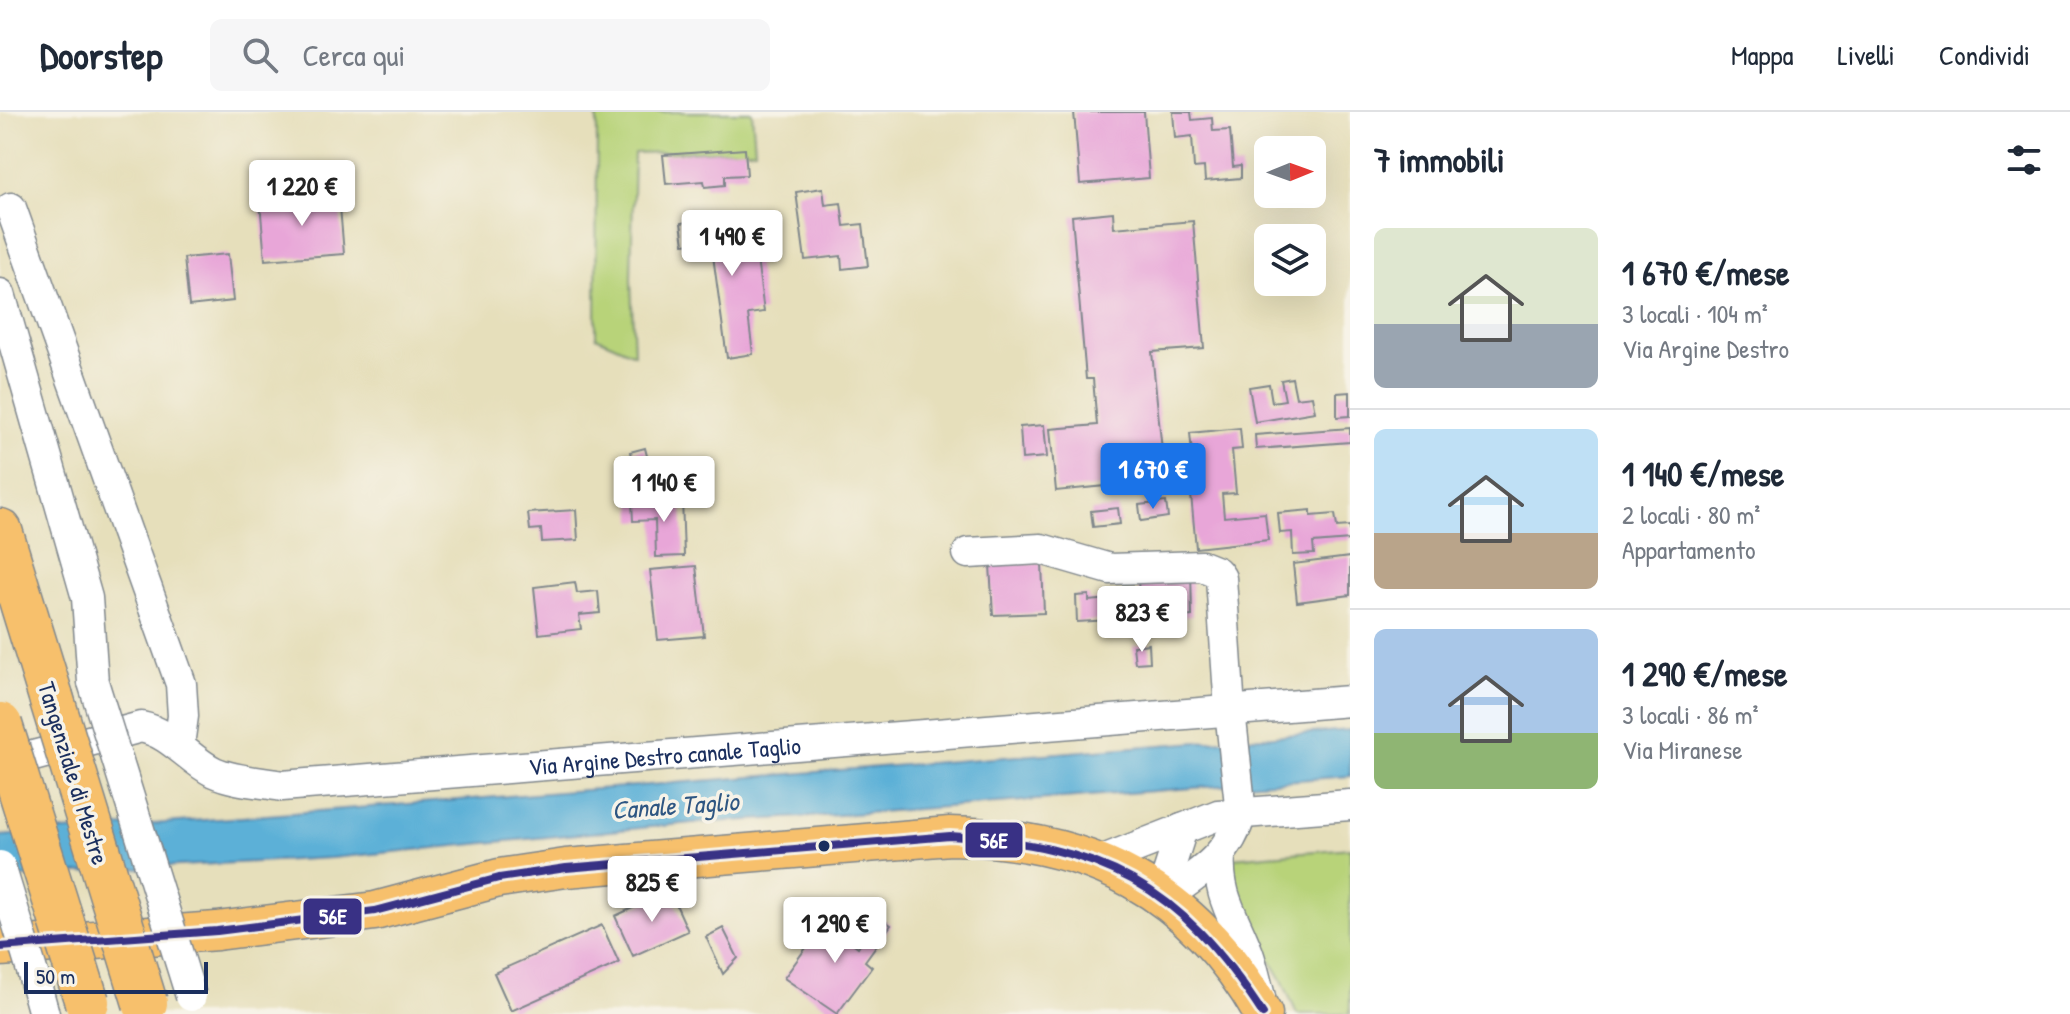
<!DOCTYPE html>
<html lang="it">
<head>
<meta charset="utf-8">
<style>
	body { margin:0; font-family:"Patrick Hand",sans-serif; background:#f6f6f7; color:#1f2937; height:100vh; display:flex; flex-direction:column; font-size:30px; white-space:nowrap }
	* { box-sizing:border-box; margin:0 }
	p { font-size:26px; color:#747a83 }
	.icon { flex:none; width:44px; height:44px; fill:none; stroke:currentColor; stroke-width:2; stroke-linecap:round; stroke-linejoin:round }
	.map { position:relative; flex:1; overflow:hidden }
	.drawer { display:flex; flex-direction:column; background:#fff; width:720px }
	.drawer>* { flex:none }
	.needle { width:52px; rotate:89deg }
	.controls { position:absolute; left:1254px; top:24px; display:grid; gap:16px }
	.controls a { display:grid; place-items:center; width:72px; height:72px; border-radius:12px; background:#fff; box-shadow:0 8px 32px #0002; font-size:40px }
	.scale { position:absolute; left:24px; bottom:20px; width:184px; box-sizing:border-box; padding-left:8px; border:4px solid #1b2f5e; border-top:0; font-size:22px; line-height:28px; white-space:nowrap; color:#1b2f5e; -webkit-text-stroke:6px #f7f3e8; paint-order:stroke }
	.price { position:absolute; translate:-50% -68px; padding:0 18px; border-radius:8px; background:#fff; color:#222; font-size:26px; line-height:52px; filter:drop-shadow(0 2px 4px #0008) }
	.price::after { content:''; position:absolute; left:50%; top:48px; width:24px; height:18px; margin-left:-12px; background:inherit; clip-path:polygon(0 0,100% 0,50% 100%) }
	.price.on { background:#1a73e8; color:#fff }
	ul { padding:0; list-style:none }
	li { display:flex; align-items:center; gap:24px; height:200px; padding:0 24px }
	li+li { border-top:2px solid #e0e1e3 }
	li span { display:grid; place-items:center; flex:none; width:224px; height:160px; border-radius:12px; color:#555 }
	li>.icon { margin-inline-start:auto }
	span .icon { width:96px; height:96px; fill:#fffc; stroke-width:1 }
	li b { font-size:34px }
	h2 { display:flex; justify-content:space-between; align-items:center; height:96px; padding:0 24px; font-size:34px }
	header { display:flex; align-items:center; gap:48px; box-sizing:border-box; height:112px; padding:0 40px; background:#fff; border-bottom:2px solid #e0e1e3 }
	header strong { font-size:38px }
	nav { display:flex; gap:44px; margin-inline-start:auto; font-size:28px }
	.search { width:560px; height:72px; background:#f6f6f7; display:flex; align-items:center; gap:20px; box-sizing:border-box; padding:0 28px; border-radius:12px; color:#747a83; font-size:30px }
	main { display:flex; flex:1; min-height:0 }
	.map>svg:first-child { display:block }
</style>
</head>
<body>
<header>
<strong>Doorstep</strong>
<div class="search"><svg class="icon" aria-label="search" viewBox="0 0 24 24"><circle cx="10" cy="10" r="6"/><path d="M15 15l6 6"/></svg>Cerca qui</div>
<nav><a>Mappa</a><a>Livelli</a><a>Condividi</a></nav>
</header>
<main>
<div class="map">
<svg width="1350" height="902" viewBox="0 0 1350 902">
	<rect width="100%" height="100%" fill="#f7f3e8"/>
	<filter id="ink" filterUnits="userSpaceOnUse"><feTurbulence type="fractalNoise" baseFrequency=".0125" numOctaves="2"/><feDisplacementMap in="SourceGraphic" scale="16" xChannelSelector="R" yChannelSelector="G"/><feConvolveMatrix kernelMatrix="1 2 1 2 8 2 1 2 1" color-interpolation-filters="sRGB"/></filter>
	<filter id="wash" filterUnits="userSpaceOnUse"><feTurbulence type="fractalNoise" baseFrequency=".006" numOctaves="4" result="noise"/><feDisplacementMap in="SourceGraphic" scale="32" xChannelSelector="R" yChannelSelector="G"/><feGaussianBlur stdDeviation="1.8" result="paint"/><feColorMatrix in="noise" values="0 0 0 0 0 0 0 0 0 0 0 0 0 0 0 0 0 1.4 0 .05"/><feComposite in="paint" operator="in"/></filter>
	<g filter="url(#wash)">
		<rect width="100%" height="100%" fill="#e6dfbb"/>
		<path fill="#b8d379" stroke="#6a816c" stroke-width="2" d="M597 0H752L755 38 634 41 631 167 634 242 596 225Z
			M1350 736V902H1297L1282 868 1240 797 1232 746Z"/>
		<path fill="#5bb0d7" stroke="#3b709a" stroke-width="2" d="M1350 618V664L839 703 692 711 331 746 159 755 0 767V724Z"/>
		<g id="blocks">
			<path fill="#e8a6d8" d="M1074 0H1144L1149 66 1080 72Z
				M1173 0H1191L1192 8 1212 6 1213 19 1230 18 1233 55 1241 54V66L1205 69 1204 55 1194 56 1192 24 1175 26Z
				M745 37 747 63 725 64V73L705 75 704 69 666 72 663 43Z
				M823 76 825 93 841 91 844 114 863 112 868 154 842 157 841 144 805 148 796 80Z
				M339 83 344 142 265 148 260 90Z
				M1113 100 1114 116 1193 109 1204 236 1152 240 1165 368 1056 379 1050 317 1097 313 1093 267H1086L1072 104Z
				M714 106 715 114 752 109 764 200 748 202 753 242 727 246 711 129 684 132 681 111Z
				M228 142 233 189 189 194 184 146Z
				M1292 266 1296 286 1312 284 1315 300 1255 310 1249 275 1269 272 1272 290 1285 288 1281 268Z
				M1350 280V304L1337 305V281Z
				M1044 313 1047 345 1022 347 1020 315Z
				M1240 316 1242 337 1232 338 1236 381 1222 382 1224 405 1265 401 1268 428 1196 436 1188 351H1193L1190 321Z
				M1350 316V330L1256 337 1255 323Z
				M645 336 652 364 637 367 630 340Z
				M682 386 684 444 656 445 655 408 633 409 632 389Z
				M1166 390 1168 405 1141 409 1139 393Z
				M1118 396 1120 412 1093 415 1091 399Z
				M576 398 578 428 542 430 541 417 530 418 528 401Z
				M1311 398V404L1335 402 1337 415 1350 414V428L1313 431 1314 442 1293 443 1292 420 1280 421 1278 401Z
				M1350 445V483L1297 490 1293 452Z
				M1042 451 1044 501 993 503 990 453Z
				M696 454 704 524 658 528 650 458Z
				M1191 456 1192 504 1178 505V520L1160 521 1159 505 1077 510 1076 484 1089 483V489L1111 487 1112 499 1130 498 1129 483H1139L1138 468Z
				M575 470 577 481 598 479 600 501 579 503 581 517 539 522 534 475Z
				M1149 532 1150 550 1135 551 1133 534Z
				M670 779 688 819 633 844 615 804Z
				M879 805 891 813 865 849 872 855 837 902 784 866 825 810 858 835Z
				M602 813 619 851 511 899 494 861Z
				M723 816 738 846 723 862 706 825Z"/>
		</g>
	</g>
	<g filter="url(#ink)">
		<use href="#blocks" fill-opacity="0" stroke="#80878c" stroke-width="2"/>
		<g fill="none" stroke-linecap="round" stroke-linejoin="round">
			<g stroke="#80878c" stroke-width="33">
				<g id="minor">
					<path d="M11 96 181 572 183 604 179 633"/>
					<path d="M0 182 87 486 93 570"/>
					<path d="M968 441 1041 437 1110 457 1202 454 1217 460 1221 466 1230 598 1241 702C1228 746 1199 761 1164 786"/>
					<path id="s1" d="M0 653 141 615C171 621 188 647 214 660 234 669 261 670 282 674L1350 589"/>
					<path d="M1220 742C1217 784 1234 804 1248 841 1253 855 1256 870 1260 885"/>
					<path d="M1098 750 1218 703 1350 693"/>
					<path d="M1164 786 1168 761 1182 717"/>
					<path d="M33 862 44 902"/>
				</g>
			</g>
			<g stroke="#80878c" stroke-width="41">
				<path id="major" d="M0 835 217 819 375 799 499 766 566 756 950 724C1091 726 1193 778 1263 902"/>
			</g>
			<g stroke="#80878c" stroke-width="47">
				<path id="highway" d="M0 419 51 585"/>
			</g>
			<use href="#minor" stroke="#fff" stroke-width="30"/>
			<use href="#major" stroke="#f7c06c" stroke-width="38"/>
			<use href="#highway" stroke="#f7c06c" stroke-width="44"/>
			<g stroke="#80878c" stroke-width="33" stroke-linecap="butt">
				<path id="minor-bridge" d="M93 570 191 884
					M0 754 33 862"/>
			</g>
			<g stroke="#80878c" stroke-width="47" stroke-linecap="butt">
				<path id="highway-bridge" d="M51 585 145 891
					M0 613 87 890"/>
			</g>
			<use href="#minor-bridge" stroke="#fff" stroke-width="30"/>
			<use href="#highway-bridge" stroke="#f7c06c" stroke-width="44"/>
			<g stroke="#f7f3e8" stroke-width="14">
				<path id="bus-1" d="M0 835 217 819 375 799 499 766 566 756 950 724C1103 733 1179 772 1263 902"/>
			</g>
			<use href="#bus-1" stroke="#393185" stroke-width="8"/>
		</g>
	</g>
	<circle fill="#1b2f5e" stroke="#f7f3e8" stroke-width="3" cx="824" cy="734" r="7"/>
	<g text-anchor="middle" dominant-baseline="central" stroke-width="7" stroke-linejoin="round" paint-order="stroke">
		<g font-size="24" fill="#1b2f5e" stroke="#f7f3e8">
			<text stroke="none"><textPath href="#s1" startOffset="686">Via Argine Destro canale Taglio</textPath></text>
			<text transform="translate(74 661) rotate(73)">Tangenziale di Mestre</text>
		</g>
		<g font-size="26" font-style="italic" fill="#2e5682" stroke="#f7f3e8">
			<text transform="translate(675 693) rotate(-4)">Canale Taglio</text>
		</g>
	</g>
	<g stroke="#f7f3e8" stroke-width="3">
		<rect x="964" y="709" width="60" height="38" rx="8" fill="#393185"/>
		<rect x="302" y="785" width="61" height="39" rx="8" fill="#393185"/>
	</g>
	<g font-size="22" text-anchor="middle" font-weight="bold" fill="#fff">
		<text x="994" y="736">56E</text>
		<text x="333" y="812">56E</text>
	</g>
</svg>
<div class="controls">
<a><svg class="needle" viewBox="-14 -14 28 28"><path d="M0-13l5 13h-10z" fill="#e53935"/><path d="M0 13l5-13h-10z" fill="#747a83"/></svg></a>
<a><svg class="icon" aria-label="layers" viewBox="0 0 24 24"><path d="M12 4l9 5-9 5-9-5zM3 14l9 5 9-5"/></svg></a>
</div>
<div class="scale">50 m</div>
<b class="price" style="left:302px;top:116px">1 220 €</b>
<b class="price" style="left:732px;top:166px">1 490 €</b>
<b class="price on" style="left:1153px;top:399px">1 670 €</b>
<b class="price" style="left:664px;top:412px">1 140 €</b>
<b class="price" style="left:1142px;top:542px">823 €</b>
<b class="price" style="left:652px;top:812px">825 €</b>
<b class="price" style="left:835px;top:853px">1 290 €</b>
</div>
<section class="drawer">
<h2>7 immobili<svg class="icon" aria-label="filters" viewBox="0 0 24 24"><path d="M4 7h16M4 17h16"/><circle cx="9" cy="7" r="2"/><circle cx="15" cy="17" r="2"/></svg></h2>
<ul>
<li><span style="background:linear-gradient(#dfe7d0 60%,#9aa5b1 0)"><svg class="icon" aria-label="home" viewBox="0 0 24 24"><path d="M3 11l9-7 9 7M6 9v11h12V9"/></svg></span><div><b>1 670 €/mese</b><p>3 locali · 104 m²</p><p>Via Argine Destro</p></div></li>
<li><span style="background:linear-gradient(#bfe0f5 65%,#b9a48a 0)"><svg class="icon" aria-label="home" viewBox="0 0 24 24"><path d="M3 11l9-7 9 7M6 9v11h12V9"/></svg></span><div><b>1 140 €/mese</b><p>2 locali · 80 m²</p><p>Appartamento</p></div></li>
<li><span style="background:linear-gradient(#a9c7e8 65%,#8fb573 0)"><svg class="icon" aria-label="home" viewBox="0 0 24 24"><path d="M3 11l9-7 9 7M6 9v11h12V9"/></svg></span><div><b>1 290 €/mese</b><p>3 locali · 86 m²</p><p>Via Miranese</p></div></li>
</ul>
</section>
</main>
</body>
</html>
